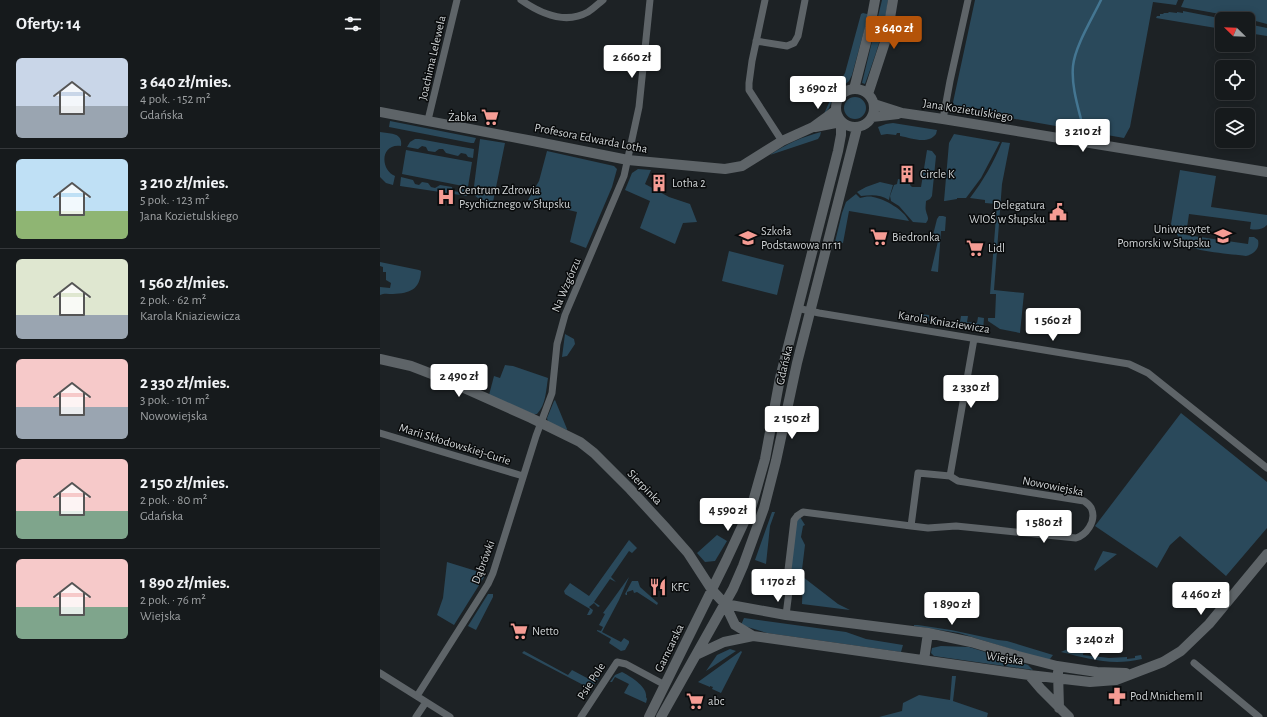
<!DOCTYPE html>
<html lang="pl">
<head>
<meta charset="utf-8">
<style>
	body { margin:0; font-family:"Alegreya Sans",sans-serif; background:#1f2325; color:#f1f3f6; height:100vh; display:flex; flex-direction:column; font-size:15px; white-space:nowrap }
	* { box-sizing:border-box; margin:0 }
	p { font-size:13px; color:#9ea1a3 }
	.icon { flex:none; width:22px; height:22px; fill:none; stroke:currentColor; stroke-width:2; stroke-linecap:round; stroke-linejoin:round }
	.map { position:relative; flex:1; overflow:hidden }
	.sheet { display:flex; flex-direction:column; background:#161a1c; width:380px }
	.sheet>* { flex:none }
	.needle { width:26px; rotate:293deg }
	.controls { position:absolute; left:835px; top:12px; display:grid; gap:8px }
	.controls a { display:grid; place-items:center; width:40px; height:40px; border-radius:6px; background:#161a1c; box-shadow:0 2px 10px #0003,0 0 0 1px #35383b; font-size:20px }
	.price { position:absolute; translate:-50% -34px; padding:0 9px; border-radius:4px; background:#fff; color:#222; font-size:13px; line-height:26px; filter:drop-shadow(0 1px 2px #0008) }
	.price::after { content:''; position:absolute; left:50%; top:24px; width:12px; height:9px; margin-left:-6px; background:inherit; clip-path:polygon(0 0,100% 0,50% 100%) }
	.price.current { background:#b45309; color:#fff }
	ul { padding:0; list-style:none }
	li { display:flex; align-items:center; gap:12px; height:100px; padding:0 16px }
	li+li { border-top:1px solid #35383b }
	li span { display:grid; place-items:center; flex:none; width:112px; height:80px; border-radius:6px; color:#555 }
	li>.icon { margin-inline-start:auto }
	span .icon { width:48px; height:48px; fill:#fffc; stroke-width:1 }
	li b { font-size:17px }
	h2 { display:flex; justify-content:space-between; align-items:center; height:48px; padding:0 16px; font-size:17px }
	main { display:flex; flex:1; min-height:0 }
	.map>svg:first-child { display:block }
</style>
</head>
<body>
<main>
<section class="sheet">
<h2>Oferty: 14<svg class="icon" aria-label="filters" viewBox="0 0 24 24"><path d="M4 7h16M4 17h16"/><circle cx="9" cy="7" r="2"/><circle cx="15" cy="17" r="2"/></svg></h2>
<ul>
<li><span style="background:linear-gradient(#c9d6e8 60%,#9aa5b1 0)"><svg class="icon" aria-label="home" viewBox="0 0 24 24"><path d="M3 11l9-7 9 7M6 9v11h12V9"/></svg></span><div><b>3 640 zł/mies.</b><p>4 pok. · 152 m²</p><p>Gdańska</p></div></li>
<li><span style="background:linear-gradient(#bfe0f5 65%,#8fb573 0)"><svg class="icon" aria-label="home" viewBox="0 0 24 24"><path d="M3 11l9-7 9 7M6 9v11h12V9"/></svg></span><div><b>3 210 zł/mies.</b><p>5 pok. · 123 m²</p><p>Jana Kozietulskiego</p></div></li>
<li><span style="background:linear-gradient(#dfe7d0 70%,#9aa5b1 0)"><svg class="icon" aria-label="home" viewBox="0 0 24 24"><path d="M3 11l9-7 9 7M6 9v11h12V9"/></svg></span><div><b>1 560 zł/mies.</b><p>2 pok. · 62 m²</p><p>Karola Kniaziewicza</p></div></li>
<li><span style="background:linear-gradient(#f6c9c9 60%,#9aa5b1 0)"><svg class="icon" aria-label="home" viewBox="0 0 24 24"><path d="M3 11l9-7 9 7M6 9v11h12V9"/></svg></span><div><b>2 330 zł/mies.</b><p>3 pok. · 101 m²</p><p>Nowowiejska</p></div></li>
<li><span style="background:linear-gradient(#f6c9c9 65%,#7fa58c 0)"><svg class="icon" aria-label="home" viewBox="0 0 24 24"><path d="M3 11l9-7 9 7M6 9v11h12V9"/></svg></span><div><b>2 150 zł/mies.</b><p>2 pok. · 80 m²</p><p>Gdańska</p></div></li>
<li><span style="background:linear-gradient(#f6c9c9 60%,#7fa58c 0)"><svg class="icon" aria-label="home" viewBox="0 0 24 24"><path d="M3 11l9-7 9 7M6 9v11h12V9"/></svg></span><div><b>1 890 zł/mies.</b><p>2 pok. · 76 m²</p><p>Wiejska</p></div></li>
</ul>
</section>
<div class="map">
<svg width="887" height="717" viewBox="0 0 887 717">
	<rect width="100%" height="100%" fill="#1d2225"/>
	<path fill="#2a495b" d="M502 0H508C505 29 495 57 485 84L482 83Z
		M595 0H798L796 5 773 2 750 127 744 138 573 108 572 107Z
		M804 0H887V24L868 19 801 7Z
		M803 11 844 19H842V29L776 18 777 16H780V14H783L784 13H788L789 12 797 13V12L803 13Z
		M483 13 487 14 488 16 472 75 469 81 455 93 449 108 444 114 452 96 465 73 481 14Z
		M868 24 887 28V36L868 33Z
		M464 108a11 11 0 1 1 22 0a11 11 0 1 1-22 0Z
		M10 121 96 138 94 143H91L9 127Z
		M513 123 557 130 556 134C548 145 531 138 520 136V133H517L516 135 507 134 501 135 498 127 506 124Z
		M0 132C10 134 23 132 21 146 0 143 0 170 15 176L13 185 6 183 0 177Z
		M441 132 440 136 438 139 390 155C406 144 422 137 441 132Z
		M574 134 620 142 601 178 586 198H577V199L565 201H564L569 143Z
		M35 139H39L94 149 93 158 88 157 86 154 81 153 78 156 66 153 63 149H59L55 152 48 151 46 147 42 146 38 149 27 147 30 142Z
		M100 139 125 143 113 202 99 199 93 194Z
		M622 142 630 143 622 184 614 290 644 293 640 333 620 329 608 321V318H615L616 294H610L617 204 605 203V200L590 198C603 181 614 162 622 142Z
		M26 150 92 162 88 187 22 174Z
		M547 150 552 151 556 156 552 196 550 199 546 201C546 204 545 208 546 211 547 216 550 218 546 223L533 222 519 206 511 201 510 196 514 185 517 184 518 179 531 181 530 185 532 187H541Z
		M167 151 234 166 237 169 232 187 206 248 190 242 197 212 148 200 159 181Z
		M258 169 271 170 265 184 289 197 310 204 317 222 303 223 295 244 260 228 270 201 245 190 252 173Z
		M800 170 836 176 831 207 887 215V225C882 230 877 230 870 229L871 222 809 214 806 235 868 244 869 237H874L878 240C880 249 874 254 866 256 853 254 814 252 805 244 800 240 794 230 791 224Z
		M21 177 33 180 35 184 39 185 42 182 48 183 51 187 55 188 60 185 72 187 73 191 79 192 82 189 88 190 87 196 20 186Z
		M500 182 513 185 510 195 509 200C500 194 491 195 481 196L477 192 486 187Z
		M476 194 480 198C484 197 489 196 493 197 505 199 524 210 529 221L469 211 463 243 455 242 462 213 466 202Z
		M559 216H563L566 217 565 231H561L558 272 551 271 559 237 553 235 557 219Z
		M349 251 404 265 397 295 342 281Z
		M0 262 39 270 41 271C40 290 30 293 13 294 8 294 4 293 0 295V287L10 288 11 283 6 280V272H3V267L0 266Z
		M540 314 549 315V319L580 322 581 316H588L587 322 597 323 598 317 604 318 603 331 598 329 538 319V316Z
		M185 334 194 339 195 344 187 356 182 357Z
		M125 365 133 366 168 378C166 390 166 405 157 414H153L109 395 114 376 120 378Z
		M175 400 187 429V430L168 422 167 418 174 401Z
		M801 413 887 482V528L846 576 800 536 790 545 777 568 715 526Z
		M392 512H395L390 526 386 564 375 560Z
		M420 517 425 525 423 526 421 537 425 545 421 578C414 577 413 575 411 569L416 522Z
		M337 535 347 541 335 561 325 562 317 553Z
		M249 540 257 548 252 553 249 551 231 577 236 582 230 579 214 602 220 606 218 607 214 603 209 607 213 610 212 613 210 615H207L210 609 185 594 184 591 190 583 209 596Z
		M723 551 737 554 715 571 714 569Z
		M67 562 106 574 74 625 57 615 63 598Z
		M249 577 239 600 222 632 241 642 244 638 249 641V643L245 650 241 651 229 643 231 639 217 631V630L221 631 223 627 219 625 225 614 223 613Z
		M423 577 458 604 470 610 422 604Z
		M252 581H258L260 587 278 603 277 605 257 592 254 593 253 590 247 592V595H246L245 594Z
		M108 594H113V597L96 630 88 626Z
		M364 618 466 632 486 639 523 645 521 652 387 633 361 625Z
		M534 625H538L571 630 618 640 627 641 673 655 670 659 666 660 579 633 534 626Z
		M561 646 589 647 648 665 653 670 554 656 551 653 552 648Z
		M690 648 704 650 703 655 729 658 747 657V659L755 658V656L761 655 762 659C731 666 710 659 681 652Z
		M350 649 356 651 326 671 337 655Z
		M144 651 188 675 192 670 207 678 211 677 213 675 218 679 211 689 142 653Z
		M361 651 362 652 341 693 332 689 333 687 330 686V687L318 682Z
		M242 672C250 676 268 687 266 697L267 699 266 703 244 693 249 684 235 677 232 682H230L235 675Z
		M572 676H576L573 701 608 713 607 717H499L522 711 523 703 539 695 570 700Z"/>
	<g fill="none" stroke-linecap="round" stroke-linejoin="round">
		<path stroke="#447692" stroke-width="2.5" d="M704 131C699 110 691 87 693 66 695 46 712 19 721 0"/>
		<path stroke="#5e6468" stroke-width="7" d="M141 0C161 14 185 25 208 12 213 9 218 4 223 0
			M385 0 372 61 369 83V90L402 141
			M376 41 407 46 414 43 418 36 425 0
			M563 119 570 81 588 0
			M48 120 77 0
			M417 308 439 313 749 364 768 373 887 468
			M0 433 143 476
			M570 476 594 339
			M406 615 411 576 408 570 414 520 417 516 423 512 531 526 548 528 576 526 696 538C706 535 716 522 712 510 711 506 707 503 704 501L578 481 570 476 538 473 531 526
			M814 663 879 717
			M0 673 70 717
			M37 696 108 584 113 573 156 436 172 393 177 344 185 315 244 176 259 107 270 0
			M36 717 46 702
			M201 717 237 662 246 664 285 685"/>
		<path stroke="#5e6468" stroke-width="10" d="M456 108a19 19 0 1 1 38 0a19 19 0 1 1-38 0Z
			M474 89 490 27 495 0
			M488 94 507 36 513 0
			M494 104 522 113 563 119 887 172
			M0 112 153 141 248 160 345 169 362 166 402 141 433 127 455 111
			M492 117 518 114
			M435 127 461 122
			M0 359 31 366 57 376 151 418 200 442 214 453 250 489 285 527 308 553 332 590 345 604 355 625 373 636
			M345 604 406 615 548 633 591 642 638 656 677 666 717 672 746 673
			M316 655 344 642 373 636 649 675 710 682 736 680 783 662 801 651 829 624 887 554
			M544 660 548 633
			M678 672 679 708
			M649 675 661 689 689 717
			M269 717 346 561 372 505 385 459 400 378 458 151 461 135V122
			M281 717 353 589 363 566 384 508 396 461 417 363 477 128"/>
	</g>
	<defs>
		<g id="supermarket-bare" transform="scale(1.38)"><path d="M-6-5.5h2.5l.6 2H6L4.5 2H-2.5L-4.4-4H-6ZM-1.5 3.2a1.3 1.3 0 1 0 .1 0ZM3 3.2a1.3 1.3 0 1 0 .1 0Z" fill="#f59c94" stroke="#090b0c" stroke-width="2.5" paint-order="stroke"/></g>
		<g id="building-bare" transform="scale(1.38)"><path d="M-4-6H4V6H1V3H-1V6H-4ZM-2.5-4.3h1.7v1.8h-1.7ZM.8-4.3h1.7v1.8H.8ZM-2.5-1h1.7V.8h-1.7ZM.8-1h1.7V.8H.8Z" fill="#f59c94" stroke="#090b0c" stroke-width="2.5" paint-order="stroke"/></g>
		<g id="hospital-bare" transform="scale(1.38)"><path d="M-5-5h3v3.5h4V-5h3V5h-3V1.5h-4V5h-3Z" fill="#f59c94" stroke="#090b0c" stroke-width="2.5" paint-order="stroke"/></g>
		<g id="civic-bare" transform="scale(1.38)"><path d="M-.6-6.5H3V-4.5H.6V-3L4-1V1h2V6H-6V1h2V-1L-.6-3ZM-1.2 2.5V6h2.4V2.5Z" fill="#f59c94" stroke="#090b0c" stroke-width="2.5" paint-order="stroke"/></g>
		<g id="university-bare" transform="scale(1.38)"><path d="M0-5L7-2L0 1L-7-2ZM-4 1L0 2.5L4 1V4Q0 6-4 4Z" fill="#f59c94" stroke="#090b0c" stroke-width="2.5" paint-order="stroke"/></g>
		<g id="school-bare" transform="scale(1.38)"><path d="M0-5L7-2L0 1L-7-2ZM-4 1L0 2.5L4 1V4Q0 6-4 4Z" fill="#f59c94" stroke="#090b0c" stroke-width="2.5" paint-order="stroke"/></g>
		<g id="restaurant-bare" transform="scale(1.38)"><path d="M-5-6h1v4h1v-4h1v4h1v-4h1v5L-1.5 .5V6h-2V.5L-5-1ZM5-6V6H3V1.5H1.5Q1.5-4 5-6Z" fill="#f59c94" stroke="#090b0c" stroke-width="2.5" paint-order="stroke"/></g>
		<g id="pharmacy-bare" transform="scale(1.38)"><path d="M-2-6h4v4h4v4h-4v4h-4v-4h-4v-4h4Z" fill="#f59c94" stroke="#090b0c" stroke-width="2.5" paint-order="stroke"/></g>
	</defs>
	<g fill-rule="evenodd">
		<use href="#supermarket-bare" x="110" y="117"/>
		<use href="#building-bare" x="527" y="174"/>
		<use href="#building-bare" x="279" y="183"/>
		<use href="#hospital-bare" x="66" y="197"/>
		<use href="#civic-bare" x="678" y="212"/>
		<use href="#university-bare" x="843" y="236"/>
		<use href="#supermarket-bare" x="499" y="237"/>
		<use href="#school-bare" x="368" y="238"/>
		<use href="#supermarket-bare" x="595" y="248"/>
		<use href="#restaurant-bare" x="278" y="587"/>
		<use href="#supermarket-bare" x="139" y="631"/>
		<use href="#pharmacy-bare" x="737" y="696"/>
		<use href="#supermarket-bare" x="315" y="701"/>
	</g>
	<g text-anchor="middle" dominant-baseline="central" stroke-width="3" stroke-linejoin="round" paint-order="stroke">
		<g font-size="12" fill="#cfd3d5" stroke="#090b0c">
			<text transform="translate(52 58) rotate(-77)">Joachima Lelewela</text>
			<text transform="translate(588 110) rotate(9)">Jana Kozietulskiego</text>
			<text transform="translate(211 138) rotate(11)">Profesora Edwarda Lotha</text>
			<text transform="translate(186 285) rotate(-67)">Na Wzgórzu</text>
			<text transform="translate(564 322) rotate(9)">Karola Kniaziewicza</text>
			<text transform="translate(404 365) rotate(-77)">Gdańska</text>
			<text transform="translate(75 444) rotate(17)">Marii Skłodowskiej-Curie</text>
			<text transform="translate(673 486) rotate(11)">Nowowiejska</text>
			<text transform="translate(265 487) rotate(46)">Sierpinka</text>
			<text transform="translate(103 562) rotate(-69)">Dąbrówki</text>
			<text transform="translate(289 648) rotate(-64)">Garncarska</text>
			<text transform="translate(625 658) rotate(8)">Wiejska</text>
			<text transform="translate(211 681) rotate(-57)">Psie Pole</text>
		</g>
		<g font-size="12" fill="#cfd3d5" stroke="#090b0c" text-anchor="start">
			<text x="97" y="117" text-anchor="end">Żabka</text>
			<text x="540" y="174">Circle K</text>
			<text x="292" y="183">Lotha 2</text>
			<text x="79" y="190">Centrum Zdrowia<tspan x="79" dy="14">Psychicznego w Słupsku</tspan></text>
			<text x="665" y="205" text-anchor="end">Delegatura<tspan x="665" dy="14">WIOŚ w Słupsku</tspan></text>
			<text x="830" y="229" text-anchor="end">Uniwersytet<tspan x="830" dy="14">Pomorski w Słupsku</tspan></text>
			<text x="381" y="231">Szkoła<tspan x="381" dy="14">Podstawowa nr 11</tspan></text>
			<text x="512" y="237">Biedronka</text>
			<text x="608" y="248">Lidl</text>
			<text x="291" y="587">KFC</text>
			<text x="152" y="631">Netto</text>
			<text x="750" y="696">Pod Mnichem II</text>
			<text x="328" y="701">abc</text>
		</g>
	</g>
</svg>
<div class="controls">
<a><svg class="needle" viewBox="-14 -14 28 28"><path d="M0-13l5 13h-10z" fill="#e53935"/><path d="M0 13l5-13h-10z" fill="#9ea1a3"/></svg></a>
<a><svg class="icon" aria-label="locate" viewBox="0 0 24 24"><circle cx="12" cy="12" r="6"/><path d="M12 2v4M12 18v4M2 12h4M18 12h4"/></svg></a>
<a><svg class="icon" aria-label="layers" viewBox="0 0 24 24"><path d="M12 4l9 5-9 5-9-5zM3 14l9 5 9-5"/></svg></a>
</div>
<b class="price current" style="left:514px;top:50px">3 640 zł</b>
<b class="price" style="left:252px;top:79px">2 660 zł</b>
<b class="price" style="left:438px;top:110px">3 690 zł</b>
<b class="price" style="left:703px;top:153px">3 210 zł</b>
<b class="price" style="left:673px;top:342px">1 560 zł</b>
<b class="price" style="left:79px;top:398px">2 490 zł</b>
<b class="price" style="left:591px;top:409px">2 330 zł</b>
<b class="price" style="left:412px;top:440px">2 150 zł</b>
<b class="price" style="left:348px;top:532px">4 590 zł</b>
<b class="price" style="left:664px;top:544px">1 580 zł</b>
<b class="price" style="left:398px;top:603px">1 170 zł</b>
<b class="price" style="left:821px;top:616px">4 460 zł</b>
<b class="price" style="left:572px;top:626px">1 890 zł</b>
<b class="price" style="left:715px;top:661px">3 240 zł</b>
</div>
</main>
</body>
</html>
